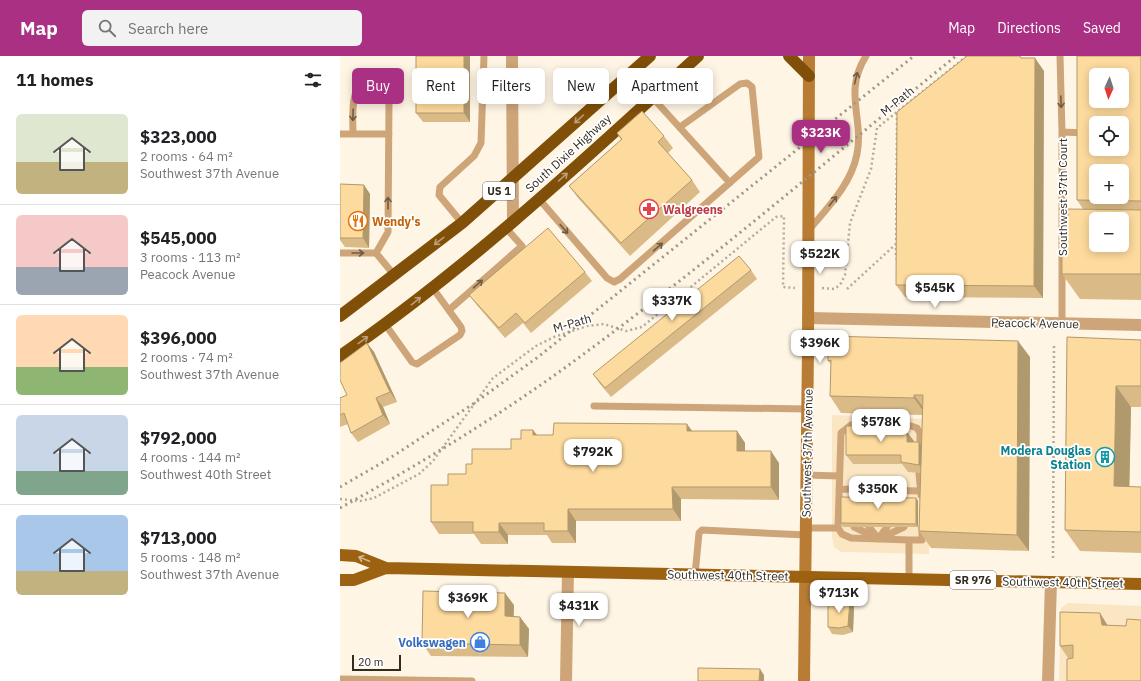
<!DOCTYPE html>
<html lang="en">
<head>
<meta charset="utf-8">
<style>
	body { margin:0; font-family:"IBM Plex Sans",sans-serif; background:#f2f2f2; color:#202124; height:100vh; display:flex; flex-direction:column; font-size:15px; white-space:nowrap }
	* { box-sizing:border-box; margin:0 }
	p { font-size:13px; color:#757577 }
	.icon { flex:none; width:22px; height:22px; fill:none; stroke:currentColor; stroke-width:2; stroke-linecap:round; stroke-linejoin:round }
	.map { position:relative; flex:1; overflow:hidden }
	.details { display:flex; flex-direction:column; background:#fff; width:340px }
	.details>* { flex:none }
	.banner { position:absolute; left:12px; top:12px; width:380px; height:36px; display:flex; gap:8px }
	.needle { width:26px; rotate:183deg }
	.fabs { position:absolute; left:749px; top:12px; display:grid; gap:8px }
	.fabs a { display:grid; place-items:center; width:40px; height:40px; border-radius:6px; background:#fff; box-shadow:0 2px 10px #0003; font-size:20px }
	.scale { position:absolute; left:12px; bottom:10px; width:49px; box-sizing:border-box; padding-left:4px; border:2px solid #322c21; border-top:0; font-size:11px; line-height:14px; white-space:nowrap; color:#322c21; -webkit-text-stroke:3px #fff; paint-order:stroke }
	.price { position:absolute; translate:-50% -34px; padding:0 9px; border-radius:8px; background:#fff; color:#222; font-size:13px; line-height:26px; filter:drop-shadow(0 1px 2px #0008) }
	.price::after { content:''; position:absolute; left:50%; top:24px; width:12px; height:9px; margin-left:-6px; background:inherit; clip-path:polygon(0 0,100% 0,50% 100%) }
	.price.selected { background:#aa3084; color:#fff }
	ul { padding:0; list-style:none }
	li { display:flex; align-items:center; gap:12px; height:100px; padding:0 16px }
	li+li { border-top:1px solid #e0e0e0 }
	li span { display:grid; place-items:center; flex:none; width:112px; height:80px; border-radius:6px; color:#555 }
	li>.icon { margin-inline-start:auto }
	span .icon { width:48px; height:48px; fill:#fffc; stroke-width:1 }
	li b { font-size:17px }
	h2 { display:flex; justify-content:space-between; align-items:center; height:48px; padding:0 16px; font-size:17px }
	.pill { padding:0 14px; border-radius:6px; background:#fff; box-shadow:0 2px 10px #0003; font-size:14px; line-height:36px }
	.pill.selected { background:#aa3084; color:#fff }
	header { display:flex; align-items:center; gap:24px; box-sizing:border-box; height:56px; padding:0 20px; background:#aa3084; color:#fff }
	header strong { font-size:19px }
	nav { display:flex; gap:22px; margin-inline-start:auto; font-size:14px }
	.search { width:280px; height:36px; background:#f2f2f2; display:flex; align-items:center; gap:10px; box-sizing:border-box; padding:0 14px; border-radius:6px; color:#757577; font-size:15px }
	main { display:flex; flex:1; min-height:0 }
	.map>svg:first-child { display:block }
</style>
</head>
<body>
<header>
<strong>Map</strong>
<div class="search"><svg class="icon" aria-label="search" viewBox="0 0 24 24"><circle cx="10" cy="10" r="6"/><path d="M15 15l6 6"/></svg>Search here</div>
<nav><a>Map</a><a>Directions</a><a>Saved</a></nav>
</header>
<main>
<section class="details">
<h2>11 homes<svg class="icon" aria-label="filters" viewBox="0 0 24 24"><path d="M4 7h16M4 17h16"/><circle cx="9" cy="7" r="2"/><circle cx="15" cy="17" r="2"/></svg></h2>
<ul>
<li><span style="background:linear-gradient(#dfe7d0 60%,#c2b280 0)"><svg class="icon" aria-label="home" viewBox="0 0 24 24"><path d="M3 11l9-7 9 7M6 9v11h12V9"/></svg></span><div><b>$323,000</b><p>2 rooms · 64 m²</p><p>Southwest 37th Avenue</p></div></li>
<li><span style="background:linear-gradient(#f6c9c9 65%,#9aa5b1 0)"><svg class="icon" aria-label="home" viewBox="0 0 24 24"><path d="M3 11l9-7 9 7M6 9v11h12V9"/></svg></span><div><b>$545,000</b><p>3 rooms · 113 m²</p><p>Peacock Avenue</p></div></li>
<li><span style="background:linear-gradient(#ffd9b3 65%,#8fb573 0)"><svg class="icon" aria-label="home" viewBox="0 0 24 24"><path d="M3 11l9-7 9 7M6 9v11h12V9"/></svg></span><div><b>$396,000</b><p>2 rooms · 74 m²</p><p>Southwest 37th Avenue</p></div></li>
<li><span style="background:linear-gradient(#c9d6e8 70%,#7fa58c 0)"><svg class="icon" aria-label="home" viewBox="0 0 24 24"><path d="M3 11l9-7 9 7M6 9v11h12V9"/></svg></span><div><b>$792,000</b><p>4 rooms · 144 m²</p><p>Southwest 40th Street</p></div></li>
<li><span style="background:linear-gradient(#a9c7e8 70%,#c2b280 0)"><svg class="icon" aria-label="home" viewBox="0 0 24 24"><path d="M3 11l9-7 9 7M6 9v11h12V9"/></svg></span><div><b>$713,000</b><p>5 rooms · 148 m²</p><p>Southwest 37th Avenue</p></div></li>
</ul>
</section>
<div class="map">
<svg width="801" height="625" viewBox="0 0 801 625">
	<rect width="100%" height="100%" fill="#fff5e4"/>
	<path fill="#fbe6c3" d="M492 359 590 363 589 498 506 496H501L494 491 492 481Z
		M728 547 801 550V625H719L721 552Z"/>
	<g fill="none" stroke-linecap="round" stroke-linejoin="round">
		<path stroke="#b4ab9c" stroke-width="2.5" stroke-dasharray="2 3" stroke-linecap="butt" d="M557 57 556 199 557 206
			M482 232 494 233 500 229 505 219 510 167 531 113 537 72 627 0
			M507 233 556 188
			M0 443 20 445 34 442 79 418 93 405 153 322 196 290 214 281 247 270 264 268 286 275 302 271 436 161 444 160 443 231 455 232
			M713 502 714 290"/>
		<path stroke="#cea579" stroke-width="7" d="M720 0 722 76V267
			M312 41 390 127
			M722 76 746 77
			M0 78H49
			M13 78C13 67 10 32 23 28 28 27 35 29 39 29L45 34 49 44 48 176 36 197
			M199 143 267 222 274 226 280 223 419 101 412 31 407 27 400 28 340 71
			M122 167 99 139 100 131 134 100 141 87 144 0
			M468 175C487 152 511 129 517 98 524 62 503 36 526 0
			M0 197H36L55 220
			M109 254 182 190 166 172
			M45 268 72 306 77 308 120 279 122 275 121 271 92 231
			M254 350 467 353
			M579 418 581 439
			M466 419 499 420
			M499 433 579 435
			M514 445 538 434 564 445
			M514 471 535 481
			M529 471 537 481
			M466 472H498
			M541 482 564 471
			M538 483 547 471
			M569 484H582V471
			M355 519 359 477 362 474 466 479
			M569 523V484L511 482 502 478 498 472 501 377 511 369 517 368 571 370 577 372 580 377V395
			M0 623 132 625"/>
		<path stroke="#cea579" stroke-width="12" d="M172 0 173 165
			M468 262 801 269
			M226 625 228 516
			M708 625 711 526"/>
		<path stroke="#b87c34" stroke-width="12" d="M464 625 468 294 469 0"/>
		<path stroke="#9c6212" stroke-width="12" d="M0 499 16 500 46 512
			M0 524H14L46 512 801 528"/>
		<path stroke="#804f08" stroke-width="12" d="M449 0 469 20
			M0 260 122 167 310 0
			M0 300C128 212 243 105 358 0"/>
		<path stroke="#9f9789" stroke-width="3" stroke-dasharray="2 4" stroke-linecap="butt" d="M0 431 50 402 133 348 198 301 574 0
			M0 452C73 412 144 369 212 321 352 221 482 108 616 0"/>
	</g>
	<path fill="#dabb87" d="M76 0H130V66H83L76 57Z
		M801 0V244L740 243 722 218 728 160 743 153 737 144Z
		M681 2 704 15 703 242 565 241 556 229Z
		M277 77 324 80 333 92 328 97 352 124 360 136 290 200 238 142 229 130 281 84Z
		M0 128 24 129 30 138 29 192 5 191 0 184Z
		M411 214 417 223 271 341 260 328 253 318Z
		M245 216 252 225 191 277 183 267 165 282 136 248 129 239Z
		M727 281 801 284V351H791L789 431H801V497L740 495 725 474Z
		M27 287 34 296 57 346 43 351 50 368 18 386 11 377 8 368 0 371V342L7 339Z
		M690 301 689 495 591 492 579 475 581 417 568 416 562 408H513L506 399 565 376 574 386H579L582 389V359L501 357 490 340 491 308 488 305Z
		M193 374 197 379H213L353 375H397L405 387V395L439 407V444L341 443V465H236V487H212L207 479H168V488H141L134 478H99L91 466 108 429 126 418 132 408 171 393 181 383Z
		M576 442 578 445V471H503L501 467Z
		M174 549V560L180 561 189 573 188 601 91 600 82 587Z
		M514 551 513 576 503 579 492 578 488 571Z
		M720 556 801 625H727L733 602H728L720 590Z"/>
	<path fill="#b1996e" d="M124 0H130V66L124 57Z
		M695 2 704 15 703 242 694 230Z
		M24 129 30 138 29 192 23 182Z
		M678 285 690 301 689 495 677 479Z
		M27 287 34 296 57 346 50 336Z
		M776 330 791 351 789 452 774 430Z
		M574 339 586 355V359L574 342Z
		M36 342 43 351 50 368 43 359Z
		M347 368 356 380 347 375Z
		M561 370 567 379V376L574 385V395L561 376Z
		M193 374 202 386 193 379Z
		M397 375 405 387V407L397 395Z
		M579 386 586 395V418L579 409Z
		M431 395 439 407V444L431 431Z
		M332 431 341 443V465L333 453Z
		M576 442 578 445V471L576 468Z
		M228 453 236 465V487L228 475Z
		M159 467 168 479V488L159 476Z
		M165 537 174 549 173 572 165 560Z
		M510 544 514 551 513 576 508 570Z
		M760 557 768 570 762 569Z
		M180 561 189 573 188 601 180 589Z
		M420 613 424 619V625H419Z"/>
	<path fill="#fdda9d" stroke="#b1996e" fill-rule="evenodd" d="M76 0H124V57H76Z
		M627 0H680L681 2H695L694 230 556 229 557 56Z
		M737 0H801V145L737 144ZM756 19H782V45H756ZM756 67H782V93H756ZM756 115H782V141H756Z
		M302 55 324 80 318 86 352 124 281 187 229 130 282 83 277 77Z
		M0 128 24 129 23 182H0Z
		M728 153 801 154V218H722V160H728ZM756 163H782V189H756Z
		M208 172 245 216 185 267 176 257 159 272 129 239Z
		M399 200 411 214 265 332 253 318Z
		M487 280 678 285 677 479 579 475 583 339H574V342L490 340 491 304 488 305Z
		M727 281 801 284V330H776L774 430 801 431V476L725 474Z
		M27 287 50 336 36 342 43 359 11 377 4 357 0 359V342L7 339 0 324V307Z
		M214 367 347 368V375H397V395H431V431H332L333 453H228V475H204V467H159V476H133V466H91V429H108V418H126V408H132V393H171V383H181V374H193V379H213Z
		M506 370H561V376H567V386H579V409L561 406V399H506Z
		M501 441 576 442V468L501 467Z
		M83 535 165 537V560L180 561V589L82 587Z
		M496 543 510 544 508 570 499 572 488 571V551Z
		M720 556 760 557 762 569 786 570 787 563 801 564V625H727V603L733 602V589L720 590Z
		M358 612 420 613 419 625H358Z"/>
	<defs><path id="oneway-shaft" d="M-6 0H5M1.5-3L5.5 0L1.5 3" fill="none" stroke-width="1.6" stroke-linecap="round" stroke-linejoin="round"/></defs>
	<g stroke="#705c44">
		<use href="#oneway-shaft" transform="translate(516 22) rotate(-76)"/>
		<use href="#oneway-shaft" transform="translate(721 46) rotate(88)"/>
		<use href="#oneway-shaft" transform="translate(13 59) rotate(92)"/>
		<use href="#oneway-shaft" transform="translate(493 145) rotate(-51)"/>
		<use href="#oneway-shaft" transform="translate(48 147) rotate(-90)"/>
		<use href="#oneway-shaft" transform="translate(224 173) rotate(49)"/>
		<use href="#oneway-shaft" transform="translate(318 191) rotate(-41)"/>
		<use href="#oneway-shaft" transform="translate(18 197)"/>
		<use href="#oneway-shaft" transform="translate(138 228) rotate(-41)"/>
	</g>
	<g stroke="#b99e77">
		<use href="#oneway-shaft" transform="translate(239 63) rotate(138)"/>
		<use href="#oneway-shaft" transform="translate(223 121) rotate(-42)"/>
		<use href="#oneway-shaft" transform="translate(99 185) rotate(142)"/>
		<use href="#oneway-shaft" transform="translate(76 245) rotate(-39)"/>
		<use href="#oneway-shaft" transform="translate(23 284) rotate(-36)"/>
	</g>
	<use stroke="#d2b894" href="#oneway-shaft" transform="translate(24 503) rotate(-158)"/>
	<defs>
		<g id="pharmacy-ring" transform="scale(1)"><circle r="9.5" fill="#fff" stroke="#e0444e" stroke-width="1.5"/><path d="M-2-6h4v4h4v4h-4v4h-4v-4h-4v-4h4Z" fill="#e0444e"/></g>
		<g id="restaurant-ring" transform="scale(1)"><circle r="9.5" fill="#fff" stroke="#e8710a" stroke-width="1.5"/><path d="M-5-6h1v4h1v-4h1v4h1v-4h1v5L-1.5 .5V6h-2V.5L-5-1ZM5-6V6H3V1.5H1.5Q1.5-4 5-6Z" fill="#e8710a"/></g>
		<g id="building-ring" transform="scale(1)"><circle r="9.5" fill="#fff" stroke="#0f9aa8" stroke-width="1.5"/><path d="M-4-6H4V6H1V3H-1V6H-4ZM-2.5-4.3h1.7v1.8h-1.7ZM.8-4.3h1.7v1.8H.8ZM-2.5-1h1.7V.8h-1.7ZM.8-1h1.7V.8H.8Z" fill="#0f9aa8"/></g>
		<g id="shop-ring" transform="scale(1)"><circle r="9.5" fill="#fff" stroke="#3f7fe0" stroke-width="1.5"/><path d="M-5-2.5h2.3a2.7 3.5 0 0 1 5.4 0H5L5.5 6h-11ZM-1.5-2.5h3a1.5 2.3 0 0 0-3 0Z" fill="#3f7fe0"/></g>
	</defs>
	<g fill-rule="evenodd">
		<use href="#pharmacy-ring" x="309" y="153"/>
		<use href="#restaurant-ring" x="18" y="165"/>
		<use href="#building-ring" x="765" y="401"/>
		<use href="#shop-ring" x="140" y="586"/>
	</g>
	<g text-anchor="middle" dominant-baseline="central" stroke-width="3.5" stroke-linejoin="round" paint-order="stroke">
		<g fill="#fff" stroke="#706b64" stroke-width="1">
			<rect x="143" y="126" width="32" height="18" rx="3"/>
			<rect x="610" y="515" width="46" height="18" rx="3"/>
		</g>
		<g font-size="11" font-weight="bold" fill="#322c21">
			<text x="159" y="135">US 1</text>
			<text x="633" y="524">SR 976</text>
		</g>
		<g font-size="12" fill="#322c21" stroke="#fff">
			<text transform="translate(557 45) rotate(-39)">M-Path</text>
			<text transform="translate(228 97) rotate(-42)">South Dixie Highway</text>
			<text transform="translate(722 141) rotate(-90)">Southwest 37th Court</text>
			<text transform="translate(232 267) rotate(-16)">M-Path</text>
			<text transform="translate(695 267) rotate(1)">Peacock Avenue</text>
			<text transform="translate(467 397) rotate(-89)">Southwest 37th Avenue</text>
			<text transform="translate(388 519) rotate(1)">Southwest 40th Street</text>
			<text transform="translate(723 526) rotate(1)">Southwest 40th Street</text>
		</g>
		<g font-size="12" font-weight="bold" fill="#be3a42" stroke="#fff" text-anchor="start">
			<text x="323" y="153">Walgreens</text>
		</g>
		<g font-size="12" font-weight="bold" fill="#c56008" stroke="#fff" text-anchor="start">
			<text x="32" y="165">Wendy's</text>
		</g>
		<g font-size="12" font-weight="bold" fill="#0d838f" stroke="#fff" text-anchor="end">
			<text x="751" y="394">Modera Douglas<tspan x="751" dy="14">Station</tspan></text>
		</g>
		<g font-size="12" font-weight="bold" fill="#366cbe" stroke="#fff" text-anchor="end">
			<text x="126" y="586">Volkswagen</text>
		</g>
	</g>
</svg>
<div class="fabs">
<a><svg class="needle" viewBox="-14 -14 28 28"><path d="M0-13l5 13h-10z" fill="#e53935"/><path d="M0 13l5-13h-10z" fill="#757577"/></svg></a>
<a><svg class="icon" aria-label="locate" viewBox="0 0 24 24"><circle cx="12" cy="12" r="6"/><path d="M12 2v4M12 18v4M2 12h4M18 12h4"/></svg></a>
<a>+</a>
<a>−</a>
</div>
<div class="scale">20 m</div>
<b class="price selected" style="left:481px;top:98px">$323K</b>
<b class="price" style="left:480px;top:219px">$522K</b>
<b class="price" style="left:595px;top:253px">$545K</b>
<b class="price" style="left:332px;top:266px">$337K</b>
<b class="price" style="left:480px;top:308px">$396K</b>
<b class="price" style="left:541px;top:387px">$578K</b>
<b class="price" style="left:253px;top:417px">$792K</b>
<b class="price" style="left:538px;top:454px">$350K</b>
<b class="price" style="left:499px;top:558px">$713K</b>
<b class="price" style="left:128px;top:563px">$369K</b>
<b class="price" style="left:239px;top:571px">$431K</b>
<div class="banner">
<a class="pill selected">Buy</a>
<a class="pill">Rent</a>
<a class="pill">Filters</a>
<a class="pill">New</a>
<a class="pill">Apartment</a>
</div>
</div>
</main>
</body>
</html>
